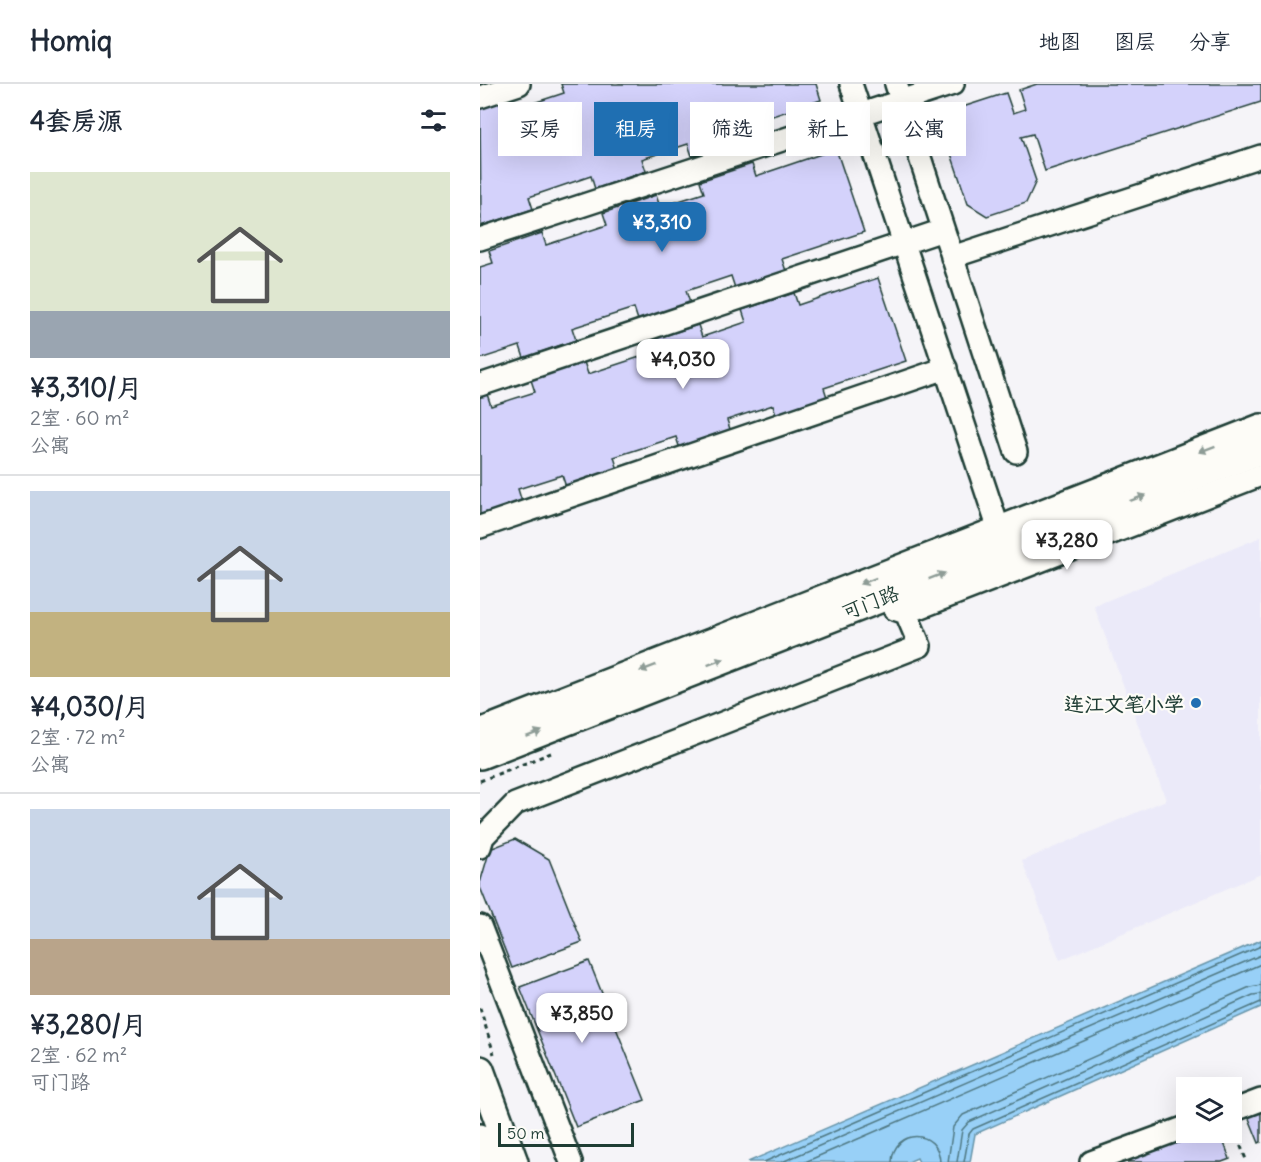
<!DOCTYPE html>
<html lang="zh">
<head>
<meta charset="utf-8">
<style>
	body { margin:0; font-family:Delius,"LXGW WenKai TC",sans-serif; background:#f2f2f3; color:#1f2937; height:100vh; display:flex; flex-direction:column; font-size:22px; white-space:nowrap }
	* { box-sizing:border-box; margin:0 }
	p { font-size:20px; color:#747a83 }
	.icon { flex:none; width:33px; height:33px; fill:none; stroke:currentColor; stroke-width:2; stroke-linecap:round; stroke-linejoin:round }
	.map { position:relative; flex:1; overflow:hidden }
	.sheet { display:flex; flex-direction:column; background:#fff; width:480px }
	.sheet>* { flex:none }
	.guide { position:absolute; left:18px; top:18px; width:570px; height:54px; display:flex; gap:12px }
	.buttons { position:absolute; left:696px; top:993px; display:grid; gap:12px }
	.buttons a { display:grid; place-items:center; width:66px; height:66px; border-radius:0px; background:#fff; box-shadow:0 6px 24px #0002; font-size:30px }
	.scale { position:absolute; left:18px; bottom:15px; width:136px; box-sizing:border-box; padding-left:6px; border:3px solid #1f3d34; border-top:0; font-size:16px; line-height:21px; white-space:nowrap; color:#1f3d34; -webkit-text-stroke:4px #fdfcf7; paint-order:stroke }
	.price { position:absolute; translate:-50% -51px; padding:0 14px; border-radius:12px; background:#fff; color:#222; font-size:20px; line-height:39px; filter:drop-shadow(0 2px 3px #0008) }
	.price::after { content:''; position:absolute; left:50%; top:36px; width:18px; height:14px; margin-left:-9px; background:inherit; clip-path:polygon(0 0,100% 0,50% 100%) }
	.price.active { background:#1f6fb2; color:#fff }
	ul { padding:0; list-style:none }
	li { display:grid; align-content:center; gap:12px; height:318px; padding:0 30px }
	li+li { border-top:2px solid #e0e1e3 }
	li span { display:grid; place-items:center; height:186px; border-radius:0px; color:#555 }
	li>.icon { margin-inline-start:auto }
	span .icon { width:108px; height:108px; fill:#fffc; stroke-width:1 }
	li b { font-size:26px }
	h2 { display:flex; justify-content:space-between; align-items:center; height:72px; padding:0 30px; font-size:26px }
	.chip { padding:0 21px; border-radius:0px; background:#fff; box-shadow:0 6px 24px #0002; font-size:21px; line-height:54px }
	.chip.active { background:#1f6fb2; color:#fff }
	header { display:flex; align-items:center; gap:36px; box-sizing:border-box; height:84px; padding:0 30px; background:#fff; border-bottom:2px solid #e0e1e3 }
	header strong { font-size:28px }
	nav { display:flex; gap:33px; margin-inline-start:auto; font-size:21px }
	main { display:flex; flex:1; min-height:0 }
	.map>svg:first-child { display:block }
</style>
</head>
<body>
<header>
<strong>Homiq</strong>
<nav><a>地图</a><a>图层</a><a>分享</a></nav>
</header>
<main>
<section class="sheet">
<h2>4套房源<svg class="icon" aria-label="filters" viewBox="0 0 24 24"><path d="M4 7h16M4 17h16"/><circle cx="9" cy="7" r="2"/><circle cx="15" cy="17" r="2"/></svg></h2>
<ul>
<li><span style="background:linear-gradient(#dfe7d0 75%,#9aa5b1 0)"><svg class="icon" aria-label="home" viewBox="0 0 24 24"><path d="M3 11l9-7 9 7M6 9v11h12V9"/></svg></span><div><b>¥3,310/月</b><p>2室 · 60 m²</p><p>公寓</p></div></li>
<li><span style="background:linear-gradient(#c9d6e8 65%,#c2b280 0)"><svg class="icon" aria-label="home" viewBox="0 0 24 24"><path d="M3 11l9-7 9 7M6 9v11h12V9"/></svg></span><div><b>¥4,030/月</b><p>2室 · 72 m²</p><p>公寓</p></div></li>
<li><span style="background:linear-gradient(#c9d6e8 70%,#b9a48a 0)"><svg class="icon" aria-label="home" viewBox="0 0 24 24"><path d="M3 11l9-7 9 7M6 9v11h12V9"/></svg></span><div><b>¥3,280/月</b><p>2室 · 62 m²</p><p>可门路</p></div></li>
</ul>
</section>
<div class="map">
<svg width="781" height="1078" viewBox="0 0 781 1078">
	<rect width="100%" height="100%" fill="#f5f4f8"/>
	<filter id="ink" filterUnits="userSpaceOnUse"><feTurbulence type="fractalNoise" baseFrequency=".0167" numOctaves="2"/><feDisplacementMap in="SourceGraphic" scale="12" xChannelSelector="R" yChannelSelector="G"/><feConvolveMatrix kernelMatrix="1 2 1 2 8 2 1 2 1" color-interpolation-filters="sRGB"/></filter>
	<g filter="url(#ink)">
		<path fill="#ebeaf9" d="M781 453V790L580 876 542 777 686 716 614 522Z"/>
		<path fill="#98d0f7" stroke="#6895a9" stroke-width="1.5" d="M781 856V923L495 1050 490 1078H439L437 1074 428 1078H268Z"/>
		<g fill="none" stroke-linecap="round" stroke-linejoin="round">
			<path stroke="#4f7882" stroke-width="1.5" d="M284 1078 781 862
				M302 1078 781 871
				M325 1078 781 880
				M412 1078C413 1044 459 1044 460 1078
				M468 1078 473 1043 483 1031 770 903 781 901
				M477 1078 482 1046 489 1038 773 911 781 910
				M484 1078 489 1050 493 1045 781 918"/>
		</g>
		<path fill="#d4d2fb" stroke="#1f3d34" stroke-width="1.5" d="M81 0H336L341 16 259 43 263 55 212 72 208 60 162 75 166 87 115 105 111 92 49 113 53 125 1 142 0 23 19 17 23 29 84 9Z
			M557 0H781V18L565 87 553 50 541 53 556 97 546 119 507 132 488 120 458 31 526 9 533 29 545 25 539 6Z
			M356 65 384 148 302 175 306 187 255 204 251 192 206 207 210 219 158 236 154 224 92 244 96 256 44 274 40 262 0 275V183L13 179 9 167 62 149 66 161 127 141 123 129 176 111 180 123 224 109 220 97 272 80 276 92Z
			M398 194 426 277 344 304 348 316 297 333 293 321 247 336 251 348 200 365 196 353 134 373 138 386 86 403 82 391 38 405 42 418 0 431V312L7 310 11 322 55 308 51 296 104 278 108 290 169 270 165 258 218 241 222 253 266 238 262 226 314 209 318 221Z
			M35 755 69 775 102 858 32 884 0 803V799L10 765Z
			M109 877 165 1016 96 1043 40 903Z
			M781 1022V1058L779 1059 766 1027Z
			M706 1048H740L750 1075 742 1078H628Z"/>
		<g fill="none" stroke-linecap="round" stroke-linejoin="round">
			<g stroke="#1f3d34" stroke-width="26">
				<path id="minor" d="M371 0 519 446
					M416 0 536 368
					M0 13 39 0
					M0 155 473 0
					M472 173 781 72
					M0 301 463 146
					M0 443 466 284
					M414 525 426 529 781 391
					M0 763 3 753 35 720 440 562 426 529
					M0 842 91 1078
					M752 1027 781 1016
					M611 1078 706 1043"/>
			</g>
			<g stroke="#1f3d34" stroke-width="32">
				<path id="major" d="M0 649 781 344
					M0 671 781 366
					M0 986 34 1078
					M0 1054 9 1078"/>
			</g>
			<path stroke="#1f3d34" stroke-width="3" stroke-dasharray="4.5 4.5" stroke-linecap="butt" d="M0 697 71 669
				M0 924 14 970
				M754 1045 767 1078"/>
			<use href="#minor" stroke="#fdfcf7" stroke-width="21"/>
			<use href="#major" stroke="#fdfcf7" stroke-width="27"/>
		</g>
		<defs><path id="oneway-solid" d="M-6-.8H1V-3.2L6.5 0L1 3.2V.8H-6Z" transform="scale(1.5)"/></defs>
		<g fill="#8e9c96">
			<use href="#oneway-solid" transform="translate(727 365) rotate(159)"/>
			<use href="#oneway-solid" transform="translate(658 414) rotate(-21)"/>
			<use href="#oneway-solid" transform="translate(457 492) rotate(-21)"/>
			<use href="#oneway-solid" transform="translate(388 497) rotate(159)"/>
			<use href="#oneway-solid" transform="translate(236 578) rotate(-21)"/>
			<use href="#oneway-solid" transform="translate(168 584) rotate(159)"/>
			<use href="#oneway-solid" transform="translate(54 650) rotate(-21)"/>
		</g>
	</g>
	<circle fill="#1f6fb2" stroke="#fdfcf7" stroke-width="2" cx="716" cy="619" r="6"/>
	<g text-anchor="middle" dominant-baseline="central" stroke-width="4.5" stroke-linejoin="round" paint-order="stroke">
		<g font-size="20" fill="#1f3d34" stroke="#fdfcf7">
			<text transform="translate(390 518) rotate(-21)">可门路</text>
		</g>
		<g font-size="20" font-weight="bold" fill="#1f3d34" stroke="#fdfcf7" text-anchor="end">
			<text x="704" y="619">连江文笔小学</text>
		</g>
	</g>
</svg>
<div class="buttons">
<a><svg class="icon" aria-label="layers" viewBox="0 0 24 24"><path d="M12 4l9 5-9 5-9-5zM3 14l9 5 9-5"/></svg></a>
</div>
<div class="scale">50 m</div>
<b class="price active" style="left:182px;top:169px">¥3,310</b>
<b class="price" style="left:203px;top:306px">¥4,030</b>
<b class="price" style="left:587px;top:487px">¥3,280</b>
<b class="price" style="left:102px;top:960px">¥3,850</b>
<div class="guide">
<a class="chip">买房</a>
<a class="chip active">租房</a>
<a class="chip">筛选</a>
<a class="chip">新上</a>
<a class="chip">公寓</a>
</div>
</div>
</main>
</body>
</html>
